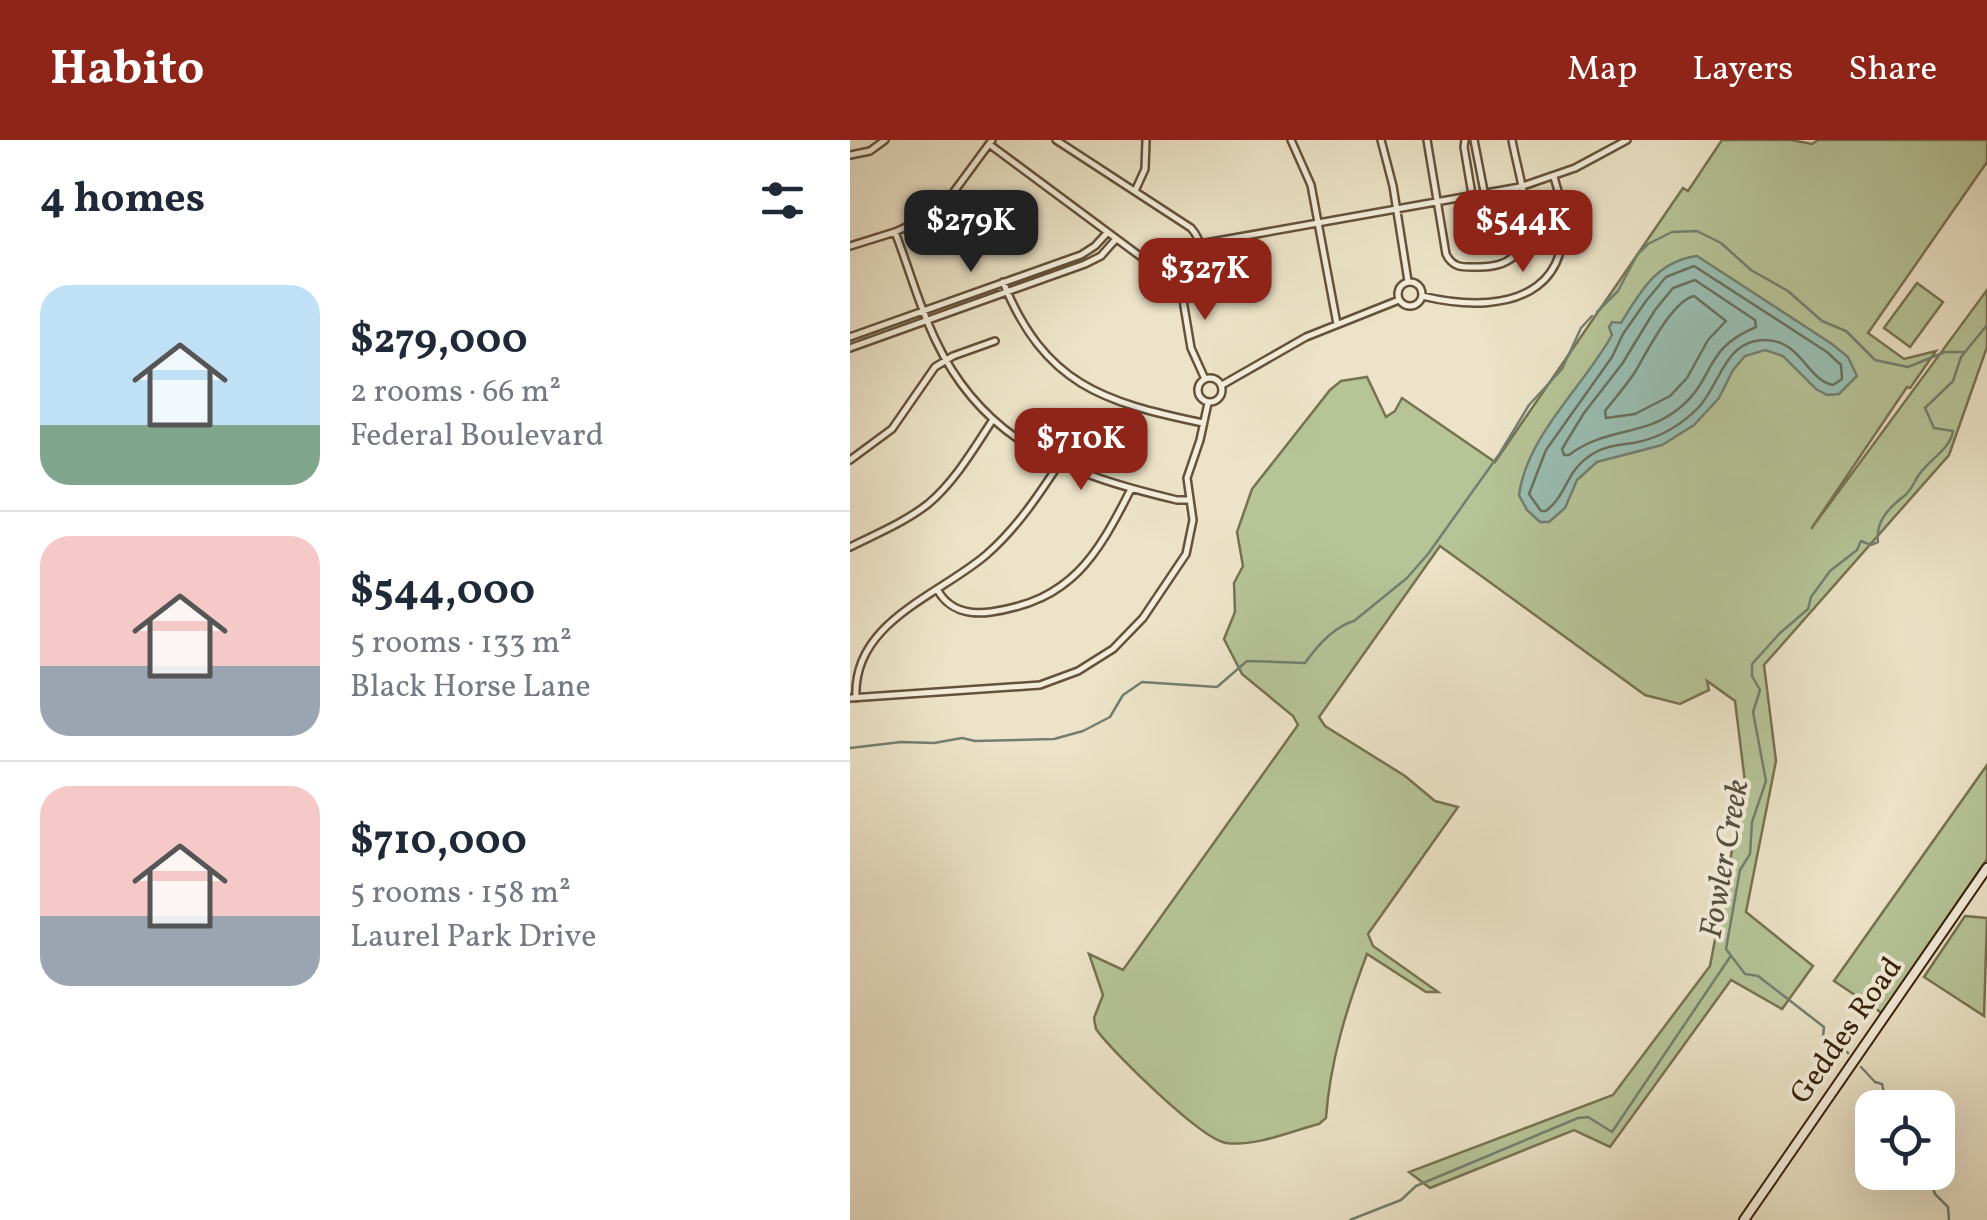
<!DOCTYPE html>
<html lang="en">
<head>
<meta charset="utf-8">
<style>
	body { margin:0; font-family:Vollkorn,serif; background:#f2f2f3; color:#1f2937; height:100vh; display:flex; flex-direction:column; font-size:38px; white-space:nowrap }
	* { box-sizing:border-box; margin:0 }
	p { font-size:32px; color:#747a83 }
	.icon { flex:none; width:55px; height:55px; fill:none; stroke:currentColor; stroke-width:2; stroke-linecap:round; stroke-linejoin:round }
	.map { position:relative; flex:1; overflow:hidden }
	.details { display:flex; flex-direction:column; background:#fff; width:850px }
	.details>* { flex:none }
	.fabs { position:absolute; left:1005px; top:950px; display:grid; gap:20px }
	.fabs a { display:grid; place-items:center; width:100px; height:100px; border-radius:20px; background:#fff; box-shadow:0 10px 40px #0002; font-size:50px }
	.price { position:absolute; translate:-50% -85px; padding:0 22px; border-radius:20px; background:#8f2418; color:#fff; font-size:32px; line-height:65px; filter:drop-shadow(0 2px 5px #0008) }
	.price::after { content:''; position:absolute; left:50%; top:60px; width:30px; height:22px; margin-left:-15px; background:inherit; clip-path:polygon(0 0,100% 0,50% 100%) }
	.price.current { background:#222; color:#fff }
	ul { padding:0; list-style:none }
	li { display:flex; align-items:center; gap:30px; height:250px; padding:0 40px }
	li+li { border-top:2px solid #e0e1e3 }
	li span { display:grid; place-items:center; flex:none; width:280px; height:200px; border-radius:30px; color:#555 }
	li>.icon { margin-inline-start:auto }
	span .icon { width:120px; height:120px; fill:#fffc; stroke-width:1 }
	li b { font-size:42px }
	h2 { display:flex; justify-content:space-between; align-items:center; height:120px; padding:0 40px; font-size:42px }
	header { display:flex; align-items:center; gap:60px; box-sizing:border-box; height:140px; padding:0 50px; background:#8f2418; color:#fff }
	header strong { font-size:48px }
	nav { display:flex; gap:55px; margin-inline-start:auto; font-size:35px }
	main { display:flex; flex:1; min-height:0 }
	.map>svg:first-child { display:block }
</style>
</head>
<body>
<header>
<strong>Habito</strong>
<nav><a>Map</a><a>Layers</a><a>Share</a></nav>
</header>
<main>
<section class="details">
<h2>4 homes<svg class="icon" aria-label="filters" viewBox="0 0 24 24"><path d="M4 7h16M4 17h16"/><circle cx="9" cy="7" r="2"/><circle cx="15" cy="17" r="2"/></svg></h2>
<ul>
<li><span style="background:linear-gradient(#bfe0f5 70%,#7fa58c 0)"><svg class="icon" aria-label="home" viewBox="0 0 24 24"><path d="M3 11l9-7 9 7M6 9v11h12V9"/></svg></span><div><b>$279,000</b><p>2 rooms · 66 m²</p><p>Federal Boulevard</p></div></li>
<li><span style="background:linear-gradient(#f6c9c9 65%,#9aa5b1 0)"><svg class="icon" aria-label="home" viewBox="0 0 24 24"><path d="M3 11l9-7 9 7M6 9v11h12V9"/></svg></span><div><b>$544,000</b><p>5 rooms · 133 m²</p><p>Black Horse Lane</p></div></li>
<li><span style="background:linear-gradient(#f6c9c9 65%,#9aa5b1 0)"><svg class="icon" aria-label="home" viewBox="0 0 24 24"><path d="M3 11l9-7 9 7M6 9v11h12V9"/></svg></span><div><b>$710,000</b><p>5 rooms · 158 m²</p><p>Laurel Park Drive</p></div></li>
</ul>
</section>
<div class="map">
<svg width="1137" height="1080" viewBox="0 0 1137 1080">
	<rect width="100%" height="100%" fill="#ece3c8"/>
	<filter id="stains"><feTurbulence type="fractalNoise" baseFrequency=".002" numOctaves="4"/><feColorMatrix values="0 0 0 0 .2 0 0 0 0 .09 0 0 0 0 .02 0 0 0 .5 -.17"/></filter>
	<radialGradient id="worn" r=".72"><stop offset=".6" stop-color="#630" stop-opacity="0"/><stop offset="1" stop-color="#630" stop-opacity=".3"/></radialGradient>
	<path fill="#b6c498" stroke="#777251" stroke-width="2.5" d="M872 0H941L962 4 968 0H1137V22L1018 193 1054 219 1086 211 1060 248 1057 247 961 389 1137 150V207L1099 315 914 525 926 621 896 772 963 826 932 869 881 840 760 1007 724 990 580 1048 559 1032 763 955 860 826 895 642 885 561 857 541 859 550 830 564 795 555 590 406 469 577 475 586 555 636 585 661 608 667 518 794 523 806 588 852H576L517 814C497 867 480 921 476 978L469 984C442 991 405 1007 376 1003 351 999 262 912 246 889L244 878 253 855 239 814 273 830 448 585 443 576 392 534 374 499 385 472 384 443 393 426 387 392 402 349 480 250 491 241 517 237 536 277 545 271 552 258 645 322 833 48 838 51Z
		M1067 143 1093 162 1060 207 1034 188Z
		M1137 625V719L1032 873 984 841Z
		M1115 776 1137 778 1134 876 1074 837Z"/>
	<path fill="#99beb3" stroke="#727f6f" stroke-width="2.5" d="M847 116 982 204 998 217 1007 236 989 254 977 255 966 249 933 216 915 210 895 216 883 230 869 258 844 285 812 305 747 322 727 340 715 368 699 382H690L677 370 669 355C677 295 734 246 762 195L759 187 762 182 771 183C790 152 807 121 847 116Z"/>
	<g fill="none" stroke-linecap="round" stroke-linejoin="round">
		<path stroke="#68705e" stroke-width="2.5" d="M844 126 977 212 991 225 992 239 983 245C957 240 951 200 915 200 874 200 871 244 848 268 832 284 811 297 788 302 774 305 757 305 744 313 714 331 719 353 696 371H691L679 354 696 310 762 217 773 194 796 161 816 137Z
			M845 140 905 180 906 187C851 210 867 239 827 270 792 297 756 287 719 315H714L712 309 734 273 772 224 805 170 823 148Z
			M844 156 876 181 858 200 837 238 820 256 785 274 756 278 755 271C765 258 776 246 785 232 797 212 822 161 844 156Z"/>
		<path stroke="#727f6f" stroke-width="2.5" d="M747 172 768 151 787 115 798 104 822 92 847 91 871 103 901 130 938 151 972 181 996 191 1025 220 1058 227 1095 212H1114
			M0 608 51 602 84 603 112 598 125 601 204 599 233 591 260 577 273 555 292 542 367 547 397 521 455 523C467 506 483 487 504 481L557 438 578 414 650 313 679 265 712 229 731 188 742 176
			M998 913 991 906 980 905 973 896 974 887 908 836 895 834 876 809 890 730 900 714 902 682 916 641 903 572 910 550 902 536V524L930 493 958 469 961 457 980 431 1007 410 1011 401 1021 405 1028 402C1025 381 1040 367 1054 356 1061 351 1064 342 1068 336 1079 319 1100 310 1103 291L1084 288 1075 268 1103 241 1111 217 1137 185
			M1011 927 1025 942 1032 944 1036 961 1041 968
			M1088 989 1100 1004 1088 1006
			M1077 1032 1085 1054 1098 1067 1099 1080
			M500 1080 551 1060 566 1046 728 978 738 977 762 992 880 817"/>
		<g stroke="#65523a" stroke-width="10">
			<path id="minor" d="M441 0 461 45 487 184
				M531 0 543 46 558 141
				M577 0 596 114C603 129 614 127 629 127 703 127 670 46 662 0
				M615 0 614 7 627 84 634 90 640 82 624 0
				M139 4 310 131 329 135C350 126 357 106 341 88L206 0
				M0 15 20 11 35 0
				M285 51 295 29 296 0
				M45 92C59 128 69 166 86 201 135 305 222 335 327 360H340
				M350 104 670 47 725 28 777 0
				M0 106 45 92 89 72 142 0
				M329 136 341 208 355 239
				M548 154a12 12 0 1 1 24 0a12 12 0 1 1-24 0Z
				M153 142C195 245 253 262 353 283
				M572 156C668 179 739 146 704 37
				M0 197 231 115 245 106 257 93
				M0 208 235 124 251 116 266 99
				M348 250a12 12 0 1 1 24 0a12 12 0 1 1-24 0Z
				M372 245 456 197 549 160
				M0 320 42 289 85 227 103 216 145 201
				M0 407C26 394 55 382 78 364 105 341 123 310 142 281
				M87 449C98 470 119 475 141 472 221 460 246 418 281 349
				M0 558 190 545 228 531 263 509 293 478 336 414 343 380 337 338 350 300 358 263
				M6 558C2 482 88 456 136 415 166 389 188 356 209 324"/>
		</g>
		<g stroke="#38210a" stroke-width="12">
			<path id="secondary" d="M894 1080 1137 728"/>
		</g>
		<use href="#minor" stroke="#f3eddb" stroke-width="5"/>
		<use href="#secondary" stroke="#f3eddb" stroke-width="8"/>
	</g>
	<g text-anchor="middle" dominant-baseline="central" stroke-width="8" stroke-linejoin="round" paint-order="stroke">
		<g font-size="30" fill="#38210a" stroke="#f3eddb">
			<text transform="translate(997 891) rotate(-55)">Geddes Road</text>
		</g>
		<g font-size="32" font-style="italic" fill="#55503d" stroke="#f3eddb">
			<text transform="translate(876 719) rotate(-80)">Fowler Creek</text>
		</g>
	</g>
	<rect width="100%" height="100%" filter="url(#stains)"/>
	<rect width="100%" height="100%" fill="url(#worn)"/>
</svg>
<div class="fabs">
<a><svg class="icon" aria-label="locate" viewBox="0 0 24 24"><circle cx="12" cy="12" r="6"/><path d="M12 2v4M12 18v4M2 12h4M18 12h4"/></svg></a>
</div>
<b class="price current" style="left:121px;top:135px">$279K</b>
<b class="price" style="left:673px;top:135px">$544K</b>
<b class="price" style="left:355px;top:183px">$327K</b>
<b class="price" style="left:231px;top:353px">$710K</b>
</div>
</main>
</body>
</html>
